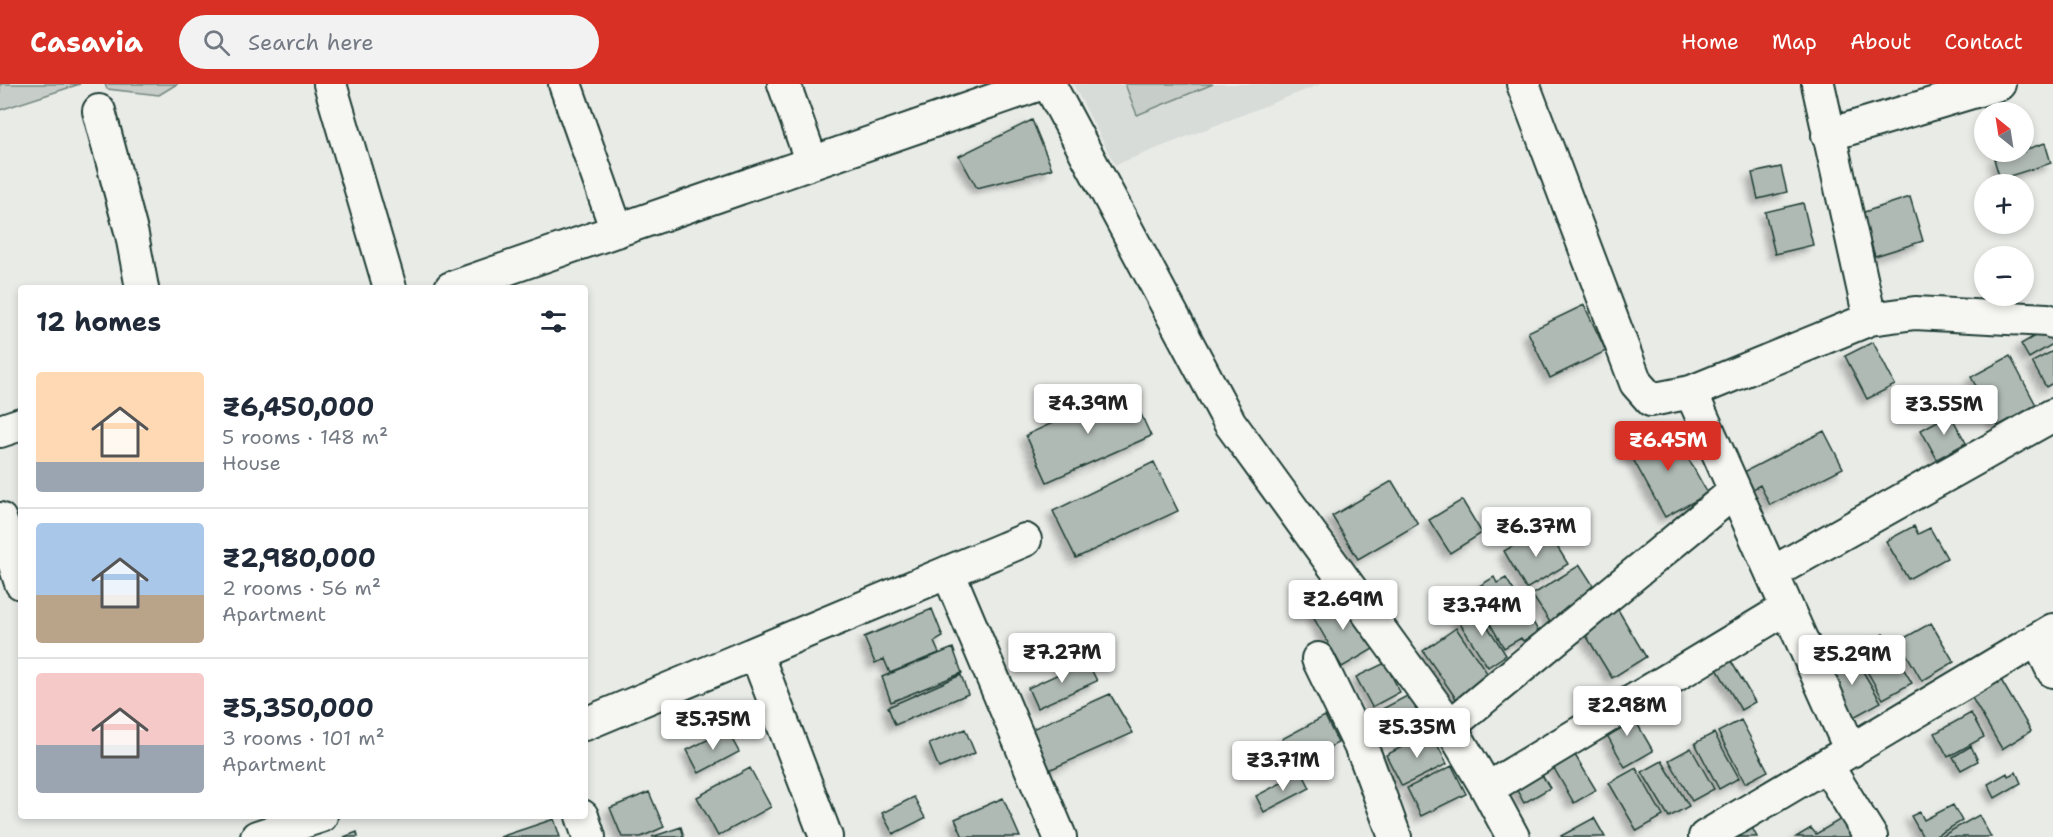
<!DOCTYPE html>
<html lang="en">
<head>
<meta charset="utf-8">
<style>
	body { margin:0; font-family:"Shantell Sans",sans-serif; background:#f2f2f3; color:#1f2937; height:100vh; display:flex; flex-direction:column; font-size:22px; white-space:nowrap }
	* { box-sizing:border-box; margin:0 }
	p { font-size:20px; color:#747a83 }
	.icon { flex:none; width:33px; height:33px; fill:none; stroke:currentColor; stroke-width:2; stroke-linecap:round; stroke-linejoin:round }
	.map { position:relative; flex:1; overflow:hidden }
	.details { position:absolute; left:18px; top:201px; width:570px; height:534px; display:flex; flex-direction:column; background:#fff; border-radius:6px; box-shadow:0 3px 9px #0003 }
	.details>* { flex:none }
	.needle { width:39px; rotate:330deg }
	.buttons { position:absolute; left:1974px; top:18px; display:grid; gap:12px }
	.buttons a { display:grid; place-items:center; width:60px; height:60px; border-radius:50%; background:#fff; box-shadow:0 3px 9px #0003; font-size:30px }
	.price { position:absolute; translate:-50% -51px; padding:0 14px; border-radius:6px; background:#fff; color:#222; font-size:20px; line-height:39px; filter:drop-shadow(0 2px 3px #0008) }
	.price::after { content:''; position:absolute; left:50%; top:36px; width:18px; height:14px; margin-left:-9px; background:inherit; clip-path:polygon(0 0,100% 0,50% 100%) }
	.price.selected { background:#d93025; color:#fff }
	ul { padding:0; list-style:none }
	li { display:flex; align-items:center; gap:18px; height:150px; padding:0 18px }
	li+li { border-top:2px solid #e0e1e3 }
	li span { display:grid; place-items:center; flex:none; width:168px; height:120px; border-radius:6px; color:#555 }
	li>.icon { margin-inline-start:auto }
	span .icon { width:72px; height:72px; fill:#fffc; stroke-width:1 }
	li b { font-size:26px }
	h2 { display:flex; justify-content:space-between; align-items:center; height:72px; padding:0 18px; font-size:26px }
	header { display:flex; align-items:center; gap:36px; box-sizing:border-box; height:84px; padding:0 30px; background:#d93025; color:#fff }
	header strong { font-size:28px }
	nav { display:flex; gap:33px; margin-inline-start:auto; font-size:21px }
	.search { width:420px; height:54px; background:#f2f2f3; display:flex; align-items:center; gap:15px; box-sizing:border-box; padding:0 21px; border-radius:33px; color:#747a83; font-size:22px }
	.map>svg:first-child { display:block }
</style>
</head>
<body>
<header>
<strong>Casavia</strong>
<div class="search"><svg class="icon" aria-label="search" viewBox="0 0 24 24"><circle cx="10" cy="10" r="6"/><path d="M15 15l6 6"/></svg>Search here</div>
<nav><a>Home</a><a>Map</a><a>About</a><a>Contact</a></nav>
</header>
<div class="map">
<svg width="2053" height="753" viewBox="0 0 2053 753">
	<defs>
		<filter id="shadow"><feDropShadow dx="-5.5" dy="5.5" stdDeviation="3" flood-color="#0004"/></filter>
	</defs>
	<rect width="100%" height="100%" fill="#e9ebe7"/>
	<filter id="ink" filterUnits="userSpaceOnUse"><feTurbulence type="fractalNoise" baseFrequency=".0167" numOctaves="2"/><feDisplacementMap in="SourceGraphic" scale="12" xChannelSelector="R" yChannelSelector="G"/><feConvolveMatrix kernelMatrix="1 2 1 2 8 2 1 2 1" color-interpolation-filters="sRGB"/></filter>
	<g filter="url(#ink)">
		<path fill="#d8dcd8" d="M1073 0H1321L1115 81Z"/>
		<path fill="#c7cec9" stroke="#73867e" stroke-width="1.5" d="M0 0H80L0 26Z
			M105 0H177L159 11 107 5Z
			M1125 0H1213L1137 31Z"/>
		<path fill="#b0bab5" stroke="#1f3d34" stroke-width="1.5" filter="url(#shadow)" d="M1032 36 1052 85 977 104 959 72Z
			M2045 59 2051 79 2000 95 1994 75 2024 68V66Z
			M1781 83 1787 108 1758 115 1752 89Z
			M1910 113 1923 157 1875 172 1870 156 1863 158 1855 131Z
			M1803 119 1813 161 1775 170 1765 128Z
			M1584 221 1606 267 1550 294 1528 248Z
			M2045 246 2053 260 2029 274 2021 260Z
			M1873 258 1895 301 1867 315 1845 272Z
			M2053 267V299L2046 303 2032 278Z
			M2010 272 2036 321 1998 342 1971 293Z
			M1129 304 1151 352 1047 398 1026 351Z
			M1950 330 1966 359 1937 375 1921 346Z
			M1670 342 1708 410 1665 433 1628 366Z
			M1824 347 1843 384 1770 421 1760 401 1753 405 1744 388Z
			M1154 378 1178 427 1076 474 1053 427Z
			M1392 397 1418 440 1358 475 1332 432Z
			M1462 416 1482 449 1450 469 1429 436Z
			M1914 442 1918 450 1930 444 1947 474 1908 495 1886 457Z
			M1545 443 1568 480 1526 505 1504 467Z
			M1580 481 1600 512 1554 544 1532 511Z
			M1494 493 1497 499 1506 494 1539 548 1523 557 1521 554 1504 564 1471 507Z
			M1344 511 1375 564 1342 583 1312 531Z
			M1475 523 1506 571 1488 583 1457 535Z
			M1617 524 1646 573 1612 594 1582 545Z
			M932 525 943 553 934 558 939 569 890 589 884 575 875 579 864 553Z
			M1931 539 1954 578 1922 597 1899 557Z
			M1456 544 1492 596 1459 619 1423 567Z
			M1883 550 1912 599 1883 615 1855 566Z
			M953 564 962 589 891 618 882 593Z
			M1852 569 1881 618 1850 635 1823 587Z
			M1087 577 1097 597 1037 624 1028 604Z
			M1731 577 1755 618 1741 626 1717 585Z
			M1385 579 1400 608 1372 623 1356 593Z
			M961 591 968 610 895 641 888 623Z
			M2001 596 2031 647 2002 665 1972 614Z
			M1110 610 1133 649 1049 686 1030 646Z
			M1409 611 1421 633 1380 656 1367 633Z
			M1627 622 1653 667 1625 683 1602 642Z
			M1971 629 1984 653 1948 673 1935 649Z
			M1325 632 1338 659 1295 681 1282 655Z
			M1741 636 1768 687 1745 699 1718 648Z
			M965 645 975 669 939 684 929 660Z
			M727 646 739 668 699 689 687 666Z
			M1431 648 1447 680 1402 702 1386 671Z
			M1714 649 1739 694 1719 705 1695 659Z
			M1971 662 1978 677 1961 686 1953 673Z
			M1691 664 1714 705 1692 717 1669 676Z
			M1572 666 1596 706 1574 719 1551 679Z
			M1662 677 1689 722 1669 733 1642 688Z
			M1452 682 1466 710 1421 732 1407 704Z
			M750 684 771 723 718 752 697 713Z
			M1636 684 1663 732 1637 747 1609 699Z
			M1539 686 1550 704 1524 719 1514 701Z
			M1302 688 1310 704 1264 728 1256 712Z
			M2016 688 2021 699 1995 714 1988 700 2007 689 2008 692Z
			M649 708 664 743 641 753H622L610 724Z
			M914 713 925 734 893 750 882 729Z
			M1003 714 1020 753H963L955 735Z
			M1953 721 1962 737 1934 753H1923L1911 732 1920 728 1924 736Z
			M1979 731 1991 753H1940Z
			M1594 734 1605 753H1562L1561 752Z
			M554 735 560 753H500Z
			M1841 735 1853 753H1796L1811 744 1816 750Z
			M1750 740 1757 753H1725Z
			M681 743 684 753H652Z
			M357 748 358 753H344Z"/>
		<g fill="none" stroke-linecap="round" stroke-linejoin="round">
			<g stroke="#1f3d34" stroke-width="36">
				<path id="minor" d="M330 0 390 204
					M565 0 617 147
					M784 0 812 79
					M1049 0 1230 339 1450 642 1487 705 1513 753
					M1523 0 1636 299 1651 316 1691 308 1870 235 1915 229 2047 236 2053 238
					M1818 0 1870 235
					M99 27 132 151 142 204
					M1828 51 1999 0
					M451 204 1040 0
					M1691 308 1851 667
					M0 347 21 340
					M0 435 21 499
					M948 488 1060 753
					M1772 489 2053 331
					M2038 556 2053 587
					M756 569 826 753
					M1318 575 1366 674 1395 753
					M585 640 1025 456
					M1450 642 1735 407
					M1827 682 1871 753
					M1487 705 1787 524
					M582 732 589 753
					M257 753 321 732
					M1705 753 2053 546"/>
			</g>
			<use href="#minor" stroke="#f6f6f2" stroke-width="32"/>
		</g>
	</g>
</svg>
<div class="buttons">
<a><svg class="needle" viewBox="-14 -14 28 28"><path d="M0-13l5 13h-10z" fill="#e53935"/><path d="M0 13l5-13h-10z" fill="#747a83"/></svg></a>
<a>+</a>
<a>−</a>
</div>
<b class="price" style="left:1088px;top:351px">₹4.39M</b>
<b class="price" style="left:1944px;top:352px">₹3.55M</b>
<b class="price selected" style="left:1668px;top:388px">₹6.45M</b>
<b class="price" style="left:1536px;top:474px">₹6.37M</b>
<b class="price" style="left:1343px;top:547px">₹2.69M</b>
<b class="price" style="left:1482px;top:553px">₹3.74M</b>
<b class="price" style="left:1062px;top:600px">₹7.27M</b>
<b class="price" style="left:1852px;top:602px">₹5.29M</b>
<b class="price" style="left:1627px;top:653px">₹2.98M</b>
<b class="price" style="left:713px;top:667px">₹5.75M</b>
<b class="price" style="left:1417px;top:675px">₹5.35M</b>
<b class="price" style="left:1283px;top:708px">₹3.71M</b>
<section class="details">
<h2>12 homes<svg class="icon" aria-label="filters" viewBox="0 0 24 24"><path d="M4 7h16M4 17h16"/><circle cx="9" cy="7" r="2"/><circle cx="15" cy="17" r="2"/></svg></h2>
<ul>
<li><span style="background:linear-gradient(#ffd9b3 75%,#9aa5b1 0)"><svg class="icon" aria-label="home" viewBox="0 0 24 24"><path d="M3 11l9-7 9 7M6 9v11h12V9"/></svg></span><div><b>₹6,450,000</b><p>5 rooms · 148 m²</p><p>House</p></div></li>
<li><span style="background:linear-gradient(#a9c7e8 60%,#b9a48a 0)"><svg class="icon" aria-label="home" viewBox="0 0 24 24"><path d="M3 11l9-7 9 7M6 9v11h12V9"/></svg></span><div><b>₹2,980,000</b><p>2 rooms · 56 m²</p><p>Apartment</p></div></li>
<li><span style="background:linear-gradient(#f6c9c9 60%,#9aa5b1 0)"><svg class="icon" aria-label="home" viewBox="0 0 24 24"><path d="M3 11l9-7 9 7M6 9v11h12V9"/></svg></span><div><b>₹5,350,000</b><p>3 rooms · 101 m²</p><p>Apartment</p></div></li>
</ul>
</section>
</div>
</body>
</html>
